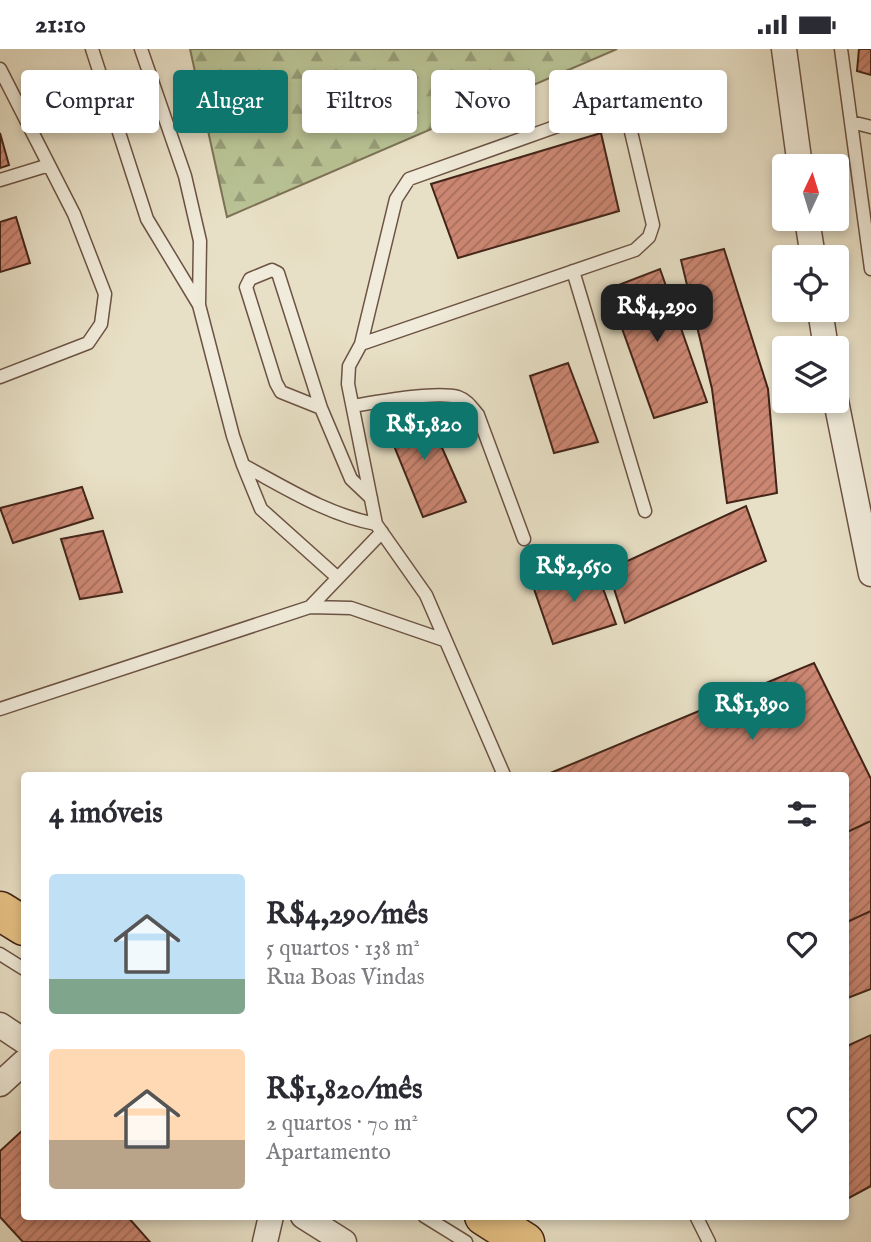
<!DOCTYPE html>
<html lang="pt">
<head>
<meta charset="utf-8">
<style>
	body { margin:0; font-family:"IM FELL English",serif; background:#f7f7f7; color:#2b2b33; height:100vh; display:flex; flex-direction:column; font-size:26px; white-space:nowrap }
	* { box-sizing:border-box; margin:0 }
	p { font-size:23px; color:#7c7c81 }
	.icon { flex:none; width:38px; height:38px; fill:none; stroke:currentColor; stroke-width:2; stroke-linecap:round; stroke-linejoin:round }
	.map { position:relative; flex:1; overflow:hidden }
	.panel { position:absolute; left:21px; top:723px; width:828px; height:448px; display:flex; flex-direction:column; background:#fff; border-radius:7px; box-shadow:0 4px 10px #0003 }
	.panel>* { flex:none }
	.banner { position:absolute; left:21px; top:21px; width:830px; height:63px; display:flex; gap:14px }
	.needle { width:46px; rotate:4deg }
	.buttons { position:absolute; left:772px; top:105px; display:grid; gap:14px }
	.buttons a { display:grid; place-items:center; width:77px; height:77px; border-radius:7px; background:#fff; box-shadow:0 4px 10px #0003; font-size:35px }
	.price { position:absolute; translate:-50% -60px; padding:0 16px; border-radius:14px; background:#0f766e; color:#fff; font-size:23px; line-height:46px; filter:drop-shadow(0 2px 4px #0008) }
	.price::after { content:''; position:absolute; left:50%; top:42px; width:21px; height:16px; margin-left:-10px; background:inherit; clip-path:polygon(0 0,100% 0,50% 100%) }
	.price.current { background:#222; color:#fff }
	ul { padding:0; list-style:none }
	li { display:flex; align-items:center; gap:21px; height:175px; padding:0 28px }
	li span { display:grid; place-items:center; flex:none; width:196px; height:140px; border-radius:7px; color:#555 }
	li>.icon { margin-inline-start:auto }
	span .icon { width:84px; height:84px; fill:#fffc; stroke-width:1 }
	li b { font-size:30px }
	h2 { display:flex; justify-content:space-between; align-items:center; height:84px; padding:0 28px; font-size:30px }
	.tag { padding:0 24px; border-radius:7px; background:#fff; box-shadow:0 4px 10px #0003; font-size:24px; line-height:63px }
	.tag.current { background:#0f766e; color:#fff }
	.status { display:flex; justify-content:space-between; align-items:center; height:49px; padding:0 35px; background:#fff; direction:ltr }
	.status svg { height:19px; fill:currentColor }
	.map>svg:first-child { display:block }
</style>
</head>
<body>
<div class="status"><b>21:10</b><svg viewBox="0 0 49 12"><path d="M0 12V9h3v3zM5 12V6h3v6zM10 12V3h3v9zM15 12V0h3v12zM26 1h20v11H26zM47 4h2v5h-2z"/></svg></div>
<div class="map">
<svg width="871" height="1193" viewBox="0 0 871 1193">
	<defs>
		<pattern id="forest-firs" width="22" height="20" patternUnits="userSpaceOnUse" patternTransform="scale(1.75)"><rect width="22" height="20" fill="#b8c294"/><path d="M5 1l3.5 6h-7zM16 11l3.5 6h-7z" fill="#979d78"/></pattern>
		<pattern id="building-hatch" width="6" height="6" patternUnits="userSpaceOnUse" patternTransform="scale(1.75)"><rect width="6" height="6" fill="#cc8773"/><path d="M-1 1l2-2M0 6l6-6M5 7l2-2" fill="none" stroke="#a76e5d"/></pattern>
	</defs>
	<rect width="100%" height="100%" fill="#e8e0c6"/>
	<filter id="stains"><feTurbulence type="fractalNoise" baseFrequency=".00286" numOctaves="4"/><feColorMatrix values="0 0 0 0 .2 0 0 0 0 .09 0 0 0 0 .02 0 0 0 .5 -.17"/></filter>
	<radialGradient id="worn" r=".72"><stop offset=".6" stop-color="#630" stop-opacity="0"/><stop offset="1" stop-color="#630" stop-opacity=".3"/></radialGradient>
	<path fill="url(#forest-firs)" stroke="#7e7356" stroke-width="2" d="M190 0H617L227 168Z"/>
	<path fill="url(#building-hatch)" stroke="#432418" stroke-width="2" d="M859 0H871V26L857 22Z
		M0 84 9 116 0 119Z
		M601 84 619 162 458 209 431 135Z
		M16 168 30 214 0 223V173Z
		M724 200 768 340 777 444 727 454 712 340 681 211Z
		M660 220 707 353 654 369 608 240Z
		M568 314 598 393 554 404 530 327Z
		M424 358 466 453 423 468 383 370Z
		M82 438 93 469 13 494 0 459Z
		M746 457 766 512 625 574 608 521Z
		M103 482 122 543 80 550 61 490Z
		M593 512 616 575 553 595 533 537Z
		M814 614 871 730V772L845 784V726L548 725Z
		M871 772V862L845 874V784Z
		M871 862V940L845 950V874Z
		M871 986V1137L845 1151V998Z
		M24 1080V1167H127L150 1193H23L0 1168V1102Z"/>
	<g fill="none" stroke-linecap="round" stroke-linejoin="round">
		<g stroke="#6c5344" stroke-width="15">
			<path id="service" d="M92 0 147 170 199 256 233 387 243 416C286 439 328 466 376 475L426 546 504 726
				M141 0 185 127 200 192 199 255
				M841 0 871 220
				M0 20 74 165 105 245 101 275 88 294 0 328
				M851 73 871 78
				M0 131 49 116
				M573 222 645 462
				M361 295 396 150 409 130 597 63H616L628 70 653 176 649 188 635 201 361 295 349 317 348 335 376 475
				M353 357C377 353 435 342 458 348 467 351 472 359 478 366L524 490
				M321 359 281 343 276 334 246 238 250 230 272 221 278 224 321 359 351 430 371 449
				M243 416 261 460 338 529
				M310 558 382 483
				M0 660 310 558 351 559 444 591
				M0 905 24 920
				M424 1167 466 1193
				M696 1167 709 1193"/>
		</g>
		<g stroke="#6c5344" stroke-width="27">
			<path id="minor" d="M784 0 800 117
				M807 170 813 208
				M820 261 826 299
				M836 352 871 525
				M0 976 24 992
				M0 1035 24 1013
				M303 1167 344 1193
				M265 1193 271 1167"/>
		</g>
		<g stroke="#432418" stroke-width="41">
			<path id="motorway" d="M0 862 24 877
				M484 1167 525 1193"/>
		</g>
		<use href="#service" stroke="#f0ebda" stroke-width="12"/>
		<use href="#minor" stroke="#f0ebda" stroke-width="24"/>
		<use href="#motorway" stroke="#e4c083" stroke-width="38"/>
	</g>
	<rect width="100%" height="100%" filter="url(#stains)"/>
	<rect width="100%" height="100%" fill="url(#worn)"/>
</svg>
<div class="buttons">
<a><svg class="needle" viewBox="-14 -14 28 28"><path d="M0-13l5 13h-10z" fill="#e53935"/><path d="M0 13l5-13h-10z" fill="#7c7c81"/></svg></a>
<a><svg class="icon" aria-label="locate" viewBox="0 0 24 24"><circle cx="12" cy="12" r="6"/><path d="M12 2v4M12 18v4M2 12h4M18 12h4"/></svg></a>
<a><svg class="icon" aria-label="layers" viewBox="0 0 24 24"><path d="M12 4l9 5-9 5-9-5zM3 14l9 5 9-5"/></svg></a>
</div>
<b class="price current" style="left:657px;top:295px">R$4,290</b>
<b class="price" style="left:424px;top:413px">R$1,820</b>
<b class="price" style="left:574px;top:555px">R$2,650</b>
<b class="price" style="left:752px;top:693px">R$1,890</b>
<div class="banner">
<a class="tag">Comprar</a>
<a class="tag current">Alugar</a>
<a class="tag">Filtros</a>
<a class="tag">Novo</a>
<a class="tag">Apartamento</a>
</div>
<section class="panel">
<h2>4 imóveis<svg class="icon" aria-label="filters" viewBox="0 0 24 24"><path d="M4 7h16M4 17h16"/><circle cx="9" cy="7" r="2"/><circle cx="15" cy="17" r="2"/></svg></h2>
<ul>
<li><span style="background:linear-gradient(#bfe0f5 75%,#7fa58c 0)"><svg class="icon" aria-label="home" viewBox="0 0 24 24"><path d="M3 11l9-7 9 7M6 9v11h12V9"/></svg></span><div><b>R$4,290/mês</b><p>5 quartos · 138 m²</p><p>Rua Boas Vindas</p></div><svg class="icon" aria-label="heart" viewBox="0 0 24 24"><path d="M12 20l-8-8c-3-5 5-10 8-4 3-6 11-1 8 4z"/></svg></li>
<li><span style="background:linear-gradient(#ffd9b3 65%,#b9a48a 0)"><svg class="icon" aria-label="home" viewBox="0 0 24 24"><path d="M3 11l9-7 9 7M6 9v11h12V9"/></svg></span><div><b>R$1,820/mês</b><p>2 quartos · 70 m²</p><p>Apartamento</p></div><svg class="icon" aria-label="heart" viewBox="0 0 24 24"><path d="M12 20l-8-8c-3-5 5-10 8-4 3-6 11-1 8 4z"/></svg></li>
</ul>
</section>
</div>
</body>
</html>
